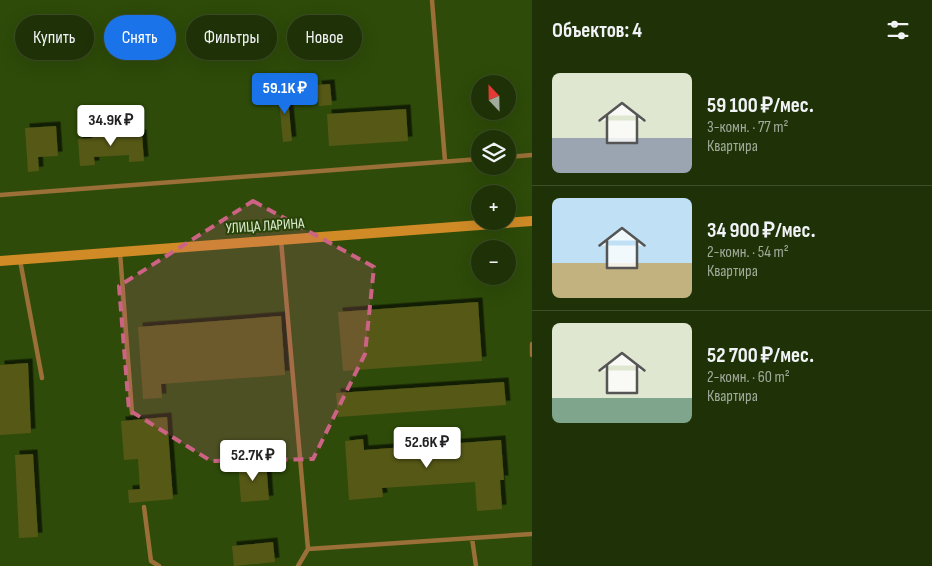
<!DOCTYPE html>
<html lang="ru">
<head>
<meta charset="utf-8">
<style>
	body { margin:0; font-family:"Sofia Sans Condensed",sans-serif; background:#273a11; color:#f1f3f6; height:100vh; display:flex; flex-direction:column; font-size:19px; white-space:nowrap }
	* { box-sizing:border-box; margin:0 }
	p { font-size:16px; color:#a1aa9b }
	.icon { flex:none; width:28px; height:28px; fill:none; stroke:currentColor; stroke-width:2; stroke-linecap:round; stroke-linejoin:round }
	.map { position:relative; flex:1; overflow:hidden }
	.panel { display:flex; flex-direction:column; background:#1f3207; width:400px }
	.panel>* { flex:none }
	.guide { position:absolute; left:15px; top:15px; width:441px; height:45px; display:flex; gap:10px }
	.needle { width:32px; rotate:338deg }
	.fabs { position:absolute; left:471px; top:75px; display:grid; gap:10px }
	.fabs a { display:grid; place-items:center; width:45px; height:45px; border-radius:50%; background:#1f3207; box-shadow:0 5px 20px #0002,0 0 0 1px #3c4d28; font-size:25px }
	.price { position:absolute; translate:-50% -42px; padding:0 11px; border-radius:5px; background:#fff; color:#222; font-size:16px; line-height:32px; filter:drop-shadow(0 1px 2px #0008) }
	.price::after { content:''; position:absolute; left:50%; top:30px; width:15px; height:11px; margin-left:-8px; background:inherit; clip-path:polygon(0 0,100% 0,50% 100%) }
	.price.on { background:#1a73e8; color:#fff }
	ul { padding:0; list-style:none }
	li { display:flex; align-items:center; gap:15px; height:125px; padding:0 20px }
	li+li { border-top:1px solid #3c4d28 }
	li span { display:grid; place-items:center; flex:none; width:140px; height:100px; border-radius:8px; color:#555 }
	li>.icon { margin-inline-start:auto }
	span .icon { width:60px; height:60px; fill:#fffc; stroke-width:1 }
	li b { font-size:21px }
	h2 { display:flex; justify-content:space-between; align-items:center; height:60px; padding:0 20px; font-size:21px }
	.chip { padding:0 18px; border-radius:22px; background:#1f3207; box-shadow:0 5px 20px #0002,0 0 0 1px #3c4d28; font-size:18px; line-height:45px }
	.chip.on { background:#1a73e8; color:#fff }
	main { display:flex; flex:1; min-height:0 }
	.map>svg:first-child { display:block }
</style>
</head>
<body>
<main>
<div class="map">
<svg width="532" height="566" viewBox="0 0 532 566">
	<defs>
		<filter id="shadow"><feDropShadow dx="4.5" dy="-4.5" stdDeviation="0" flood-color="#0009"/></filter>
	</defs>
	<rect width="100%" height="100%" fill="#294209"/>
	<path fill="#2e4b09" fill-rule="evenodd" d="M0 0H532V566H0ZM480 84H508V111H480ZM480 139H508V166H480ZM480 194H508V221H480ZM480 249H508V276H480Z"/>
	<path fill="#565818" filter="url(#shadow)" d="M330 84 332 105 319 106 317 85Z
		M287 88 292 141 283 142 278 89Z
		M406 109 408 141 329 146 327 114Z
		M56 126 58 156 38 157 39 171 28 172 25 128Z
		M127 132 128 135 142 134 144 161 129 162V155L94 157 95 165 80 166 78 139 92 138V135Z
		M478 302 482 361 343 371 338 312Z
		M281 316 285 375 161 384 162 398 143 399 138 327Z
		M28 363 31 433 0 435V365Z
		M504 382 506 405 338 417 336 393Z
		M167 417 173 499 129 503 128 490 140 489 138 459 124 460 121 421Z
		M363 439 364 450 501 440 504 480H500L502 509 477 511 475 482 382 488 383 497 349 500 345 441Z
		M33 454 38 537 19 538 15 455Z
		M266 461 269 500 241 502 238 463Z
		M273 542 275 562 234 566 232 546Z"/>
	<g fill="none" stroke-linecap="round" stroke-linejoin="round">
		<path stroke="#9a6f38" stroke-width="4.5" d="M432 0 445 161
			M508 157 532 155
			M0 195 480 159
			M281 240 308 549 532 534
			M120 252 132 413
			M20 260 42 378
			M532 344V355
			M144 507 151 561 159 566
			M472 538 476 566
			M298 566 308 549"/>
		<path stroke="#d08b26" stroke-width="10" d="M0 261 532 221"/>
	</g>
	<path fill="#cc6385" fill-opacity="0.2" stroke="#cc6385" stroke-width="4" stroke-dasharray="10 6" stroke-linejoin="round" d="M253 201 374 267 365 354 313 459 211 461 129 410 119 286Z"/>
	<g text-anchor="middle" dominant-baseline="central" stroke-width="4" stroke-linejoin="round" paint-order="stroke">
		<g font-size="15" fill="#dfefd2" stroke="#294209">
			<text transform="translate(265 226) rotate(-4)">УЛИЦА ЛАРИНА</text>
		</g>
	</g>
</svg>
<div class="fabs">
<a><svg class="needle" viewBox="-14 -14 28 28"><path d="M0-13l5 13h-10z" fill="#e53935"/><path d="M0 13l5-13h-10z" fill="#a1aa9b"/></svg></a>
<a><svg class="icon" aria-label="layers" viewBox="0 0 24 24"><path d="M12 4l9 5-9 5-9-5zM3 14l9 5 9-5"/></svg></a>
<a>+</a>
<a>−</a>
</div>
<b class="price on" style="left:285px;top:115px">59.1K ₽</b>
<b class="price" style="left:111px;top:147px">34.9K ₽</b>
<b class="price" style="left:427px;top:469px">52.6K ₽</b>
<b class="price" style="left:253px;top:482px">52.7K ₽</b>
<div class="guide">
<a class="chip">Купить</a>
<a class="chip on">Снять</a>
<a class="chip">Фильтры</a>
<a class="chip">Новое</a>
</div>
</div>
<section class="panel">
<h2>Объектов: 4<svg class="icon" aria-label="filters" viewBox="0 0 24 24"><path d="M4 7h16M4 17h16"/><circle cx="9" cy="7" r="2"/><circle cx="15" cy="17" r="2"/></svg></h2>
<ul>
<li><span style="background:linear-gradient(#dfe7d0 65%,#9aa5b1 0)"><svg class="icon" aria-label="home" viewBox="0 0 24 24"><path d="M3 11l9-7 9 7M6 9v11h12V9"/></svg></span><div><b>59 100 ₽/мес.</b><p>3-комн. · 77 m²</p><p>Квартира</p></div></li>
<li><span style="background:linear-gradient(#bfe0f5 65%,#c2b280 0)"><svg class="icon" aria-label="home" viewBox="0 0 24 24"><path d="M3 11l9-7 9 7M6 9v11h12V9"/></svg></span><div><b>34 900 ₽/мес.</b><p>2-комн. · 54 m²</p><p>Квартира</p></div></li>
<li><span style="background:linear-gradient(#dfe7d0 75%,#7fa58c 0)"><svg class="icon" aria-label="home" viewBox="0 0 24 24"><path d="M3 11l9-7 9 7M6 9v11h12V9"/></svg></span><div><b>52 700 ₽/мес.</b><p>2-комн. · 60 m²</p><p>Квартира</p></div></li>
</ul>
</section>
</main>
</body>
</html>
